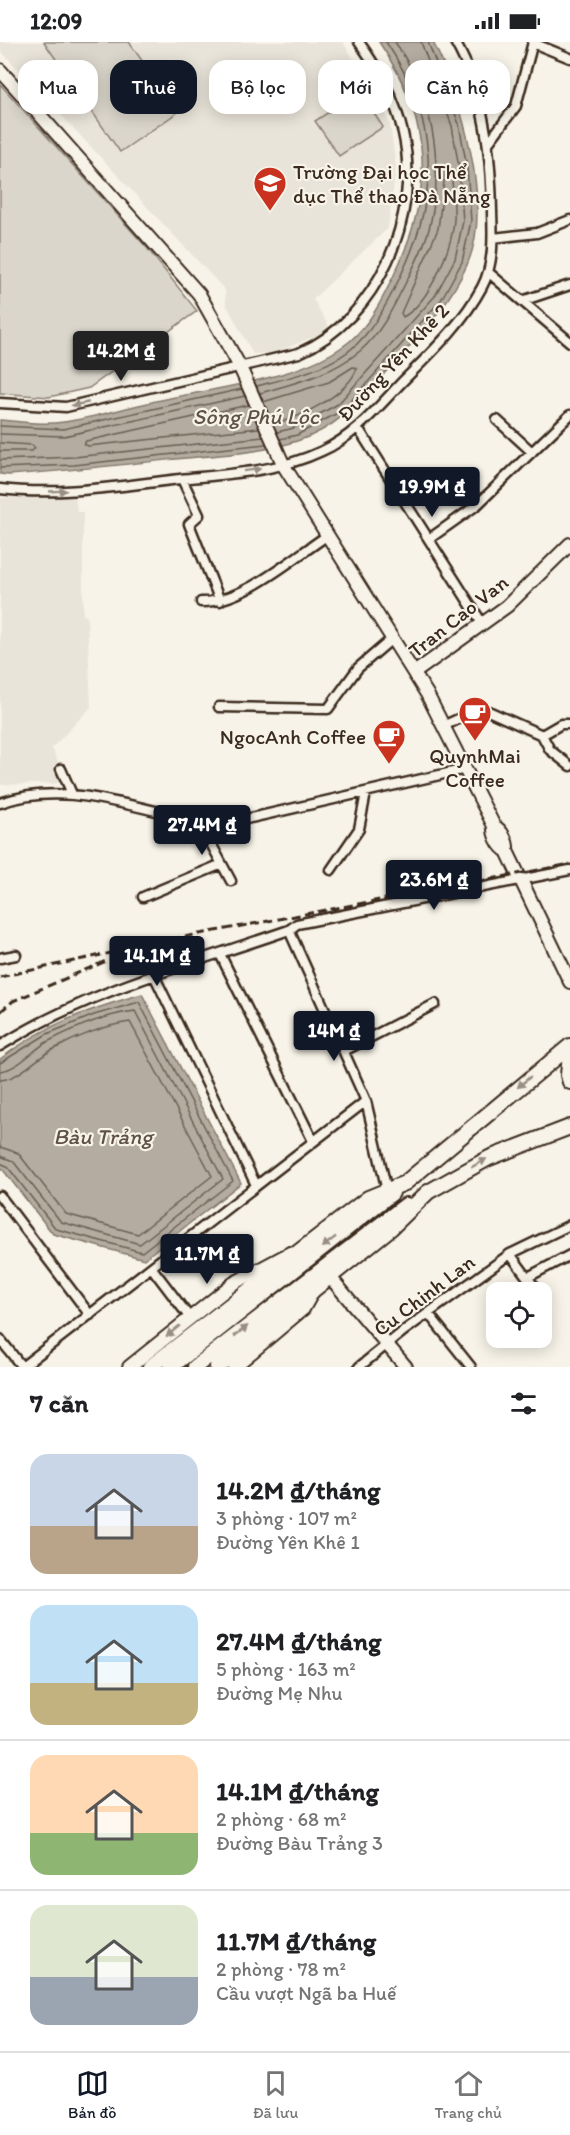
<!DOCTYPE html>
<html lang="vi">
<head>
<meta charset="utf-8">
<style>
	body { margin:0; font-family:Itim,sans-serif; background:#f2f2f2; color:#202124; height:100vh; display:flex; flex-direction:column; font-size:22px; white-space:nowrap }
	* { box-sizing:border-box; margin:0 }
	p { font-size:20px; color:#757577 }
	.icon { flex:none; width:33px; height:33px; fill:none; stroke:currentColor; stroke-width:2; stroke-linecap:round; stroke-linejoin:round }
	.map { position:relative; height:1325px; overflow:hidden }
	.panel { display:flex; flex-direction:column; background:#fff; flex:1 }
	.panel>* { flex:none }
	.guide { position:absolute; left:18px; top:18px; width:534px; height:54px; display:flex; gap:12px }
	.tools { position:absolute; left:486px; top:1240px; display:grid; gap:12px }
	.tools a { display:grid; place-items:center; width:66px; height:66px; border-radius:12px; background:#fff; box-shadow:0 3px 15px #0003; font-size:30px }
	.price { position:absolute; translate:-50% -51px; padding:0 14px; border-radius:6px; background:#111827; color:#fff; font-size:20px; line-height:39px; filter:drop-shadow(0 2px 3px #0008) }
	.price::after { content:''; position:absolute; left:50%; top:36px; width:18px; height:14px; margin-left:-9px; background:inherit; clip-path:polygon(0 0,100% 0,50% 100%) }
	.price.on { background:#222; color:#fff }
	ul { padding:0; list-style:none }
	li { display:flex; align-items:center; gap:18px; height:150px; padding:0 30px }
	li+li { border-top:2px solid #e0e0e0 }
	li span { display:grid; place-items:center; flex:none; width:168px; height:120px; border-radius:18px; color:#555 }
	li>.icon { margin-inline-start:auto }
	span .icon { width:72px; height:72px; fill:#fffc; stroke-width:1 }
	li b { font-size:26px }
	h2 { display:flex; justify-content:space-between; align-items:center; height:72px; padding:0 30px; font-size:26px }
	.chip { padding:0 21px; border-radius:18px; background:#fff; box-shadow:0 3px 15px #0003; font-size:21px; line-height:54px }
	.chip.on { background:#111827; color:#fff }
	.status { display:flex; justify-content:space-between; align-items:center; height:42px; padding:0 30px; background:#fff; direction:ltr }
	.status svg { height:16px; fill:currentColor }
	.tab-bar { display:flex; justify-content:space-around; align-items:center; height:84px; border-top:2px solid #e0e0e0; background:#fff; font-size:16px; color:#757577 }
	.tab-bar a { display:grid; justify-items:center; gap:3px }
	.tab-bar .on { color:#111827 }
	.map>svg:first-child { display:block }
</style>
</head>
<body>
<div class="status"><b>12:09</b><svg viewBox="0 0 49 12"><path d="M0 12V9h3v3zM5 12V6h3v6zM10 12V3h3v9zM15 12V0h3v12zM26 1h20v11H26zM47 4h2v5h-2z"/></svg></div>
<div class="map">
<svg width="570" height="1325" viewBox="0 0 570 1325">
	<rect width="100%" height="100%" fill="#f7f3e8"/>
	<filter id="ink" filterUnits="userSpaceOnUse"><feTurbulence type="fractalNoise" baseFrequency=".0167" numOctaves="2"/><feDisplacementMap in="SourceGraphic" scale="12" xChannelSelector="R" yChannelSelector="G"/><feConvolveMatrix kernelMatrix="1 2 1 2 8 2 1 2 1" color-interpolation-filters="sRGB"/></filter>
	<g filter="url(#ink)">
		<path fill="#e9e4d9" d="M0 0H343L379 58 390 82 396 125 388 186 313 257 331 288 273 311 253 312 226 262 225 248 0 8Z
			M75 453 77 470H83V573L87 574 91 665 52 706 67 741 0 743V456Z"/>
		<path fill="#dbd6cb" stroke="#8b8074" stroke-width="1.5" d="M44 0H129L178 70 120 110Z
			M0 42 147 206 197 269 89 346 49 355 0 351Z
			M360 50 383 85 339 114 315 79Z"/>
		<path fill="#b4aca0" stroke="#84786c" stroke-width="1.5" d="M379 0H433C461 56 494 163 467 223 450 262 420 293 391 324 364 354 338 387 297 399 258 412 217 413 176 417 120 423 65 429 9 433L0 432V378C21 380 43 383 64 380 94 376 123 366 152 360 212 346 303 338 350 299 370 282 382 258 393 235 435 149 433 80 379 0Z
			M142 952 241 1141 144 1217 53 1192 0 1124V1017C46 982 87 968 142 952Z"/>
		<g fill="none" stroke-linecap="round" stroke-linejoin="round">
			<path stroke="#6b5e52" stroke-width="1.5" d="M446 124 451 127C452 143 455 162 454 178 452 207 429 261 403 275L401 271 438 187Z
				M257 344C291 335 331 327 357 302 377 282 389 258 401 233 441 150 438 77 386 0
				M260 351C295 341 331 333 360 309 380 292 392 268 403 246 413 226 425 204 430 183 445 119 432 54 395 0
				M263 360 329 340 353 325 357 326C348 353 299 376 274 382
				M248 363 86 399 84 402 88 404 259 386
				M0 384 63 387 242 347
				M277 390 294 386 338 362 435 254 455 217 463 179 459 126 452 84 421 0
				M0 392 64 394 245 354
				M280 397 297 393 343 368 441 258 462 220 471 179 467 125 459 82 428 0
				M0 401 32 403 35 406 32 409H0
				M0 418 74 415 263 395
				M0 426 74 423 266 402
				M0 1021 47 992 94 973 139 960 233 1139 142 1210 56 1187 7 1124 0 1121
				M0 1029C17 1028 33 1008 47 1000 72 987 107 972 135 969L223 1137 140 1202 61 1180 13 1119 0 1114
				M0 1038C19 1037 35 1017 52 1008 74 996 105 983 130 980L212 1134 138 1192 66 1172 18 1111 0 1105"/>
			<g stroke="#3b2a1e" stroke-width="13">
				<path id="street" d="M533 1 570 16
					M489 100 516 64 533 0
					M493 196 537 191 570 178
					M488 230 570 300
					M522 259 570 243
					M0 361 66 365 299 311C378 277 422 173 403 91 395 56 379 28 359 0
					M497 378 532 410
					M358 386 482 581
					M182 437 199 473 189 482 220 559
					M0 447C59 454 121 444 180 437 228 432 278 430 322 409 355 394 378 365 403 339 431 311 463 281 482 245 494 223 493 195 492 170 491 110 485 53 455 0
					M429 497 477 463 570 373
					M201 560C243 561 293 516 328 493
					M219 665 328 667 358 626 393 596
					M443 684 478 668H486L542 693 561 682H570
					M542 693 550 708 570 724
					M61 727 72 752
					M0 761C79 733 155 780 233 780L466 727
					M207 780 208 796 231 839
					M331 828 359 787 366 751
					M143 855 222 822
					M289 888 366 1059 387 1149
					M220 912 313 1099
					M0 916 16 913
					M154 933 256 1143
					M0 1004C88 948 191 922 289 888L297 882 570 828
					M344 1009 435 962
					M0 1154 90 1273
					M510 1212 539 1251
					M152 1226 190 1276
					M528 1235 570 1213
					M428 1271 471 1325
					M0 1297 22 1325
					M22 1325 366 1059
					M359 1325 405 1288 510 1212 570 1183"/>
			</g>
			<g stroke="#3b2a1e" stroke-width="16">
				<path id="secondary" d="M0 28 199 252 239 323 284 424 427 652 494 784C493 792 499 805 507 809 508 800 502 788 494 784
					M414 631 507 564 570 502
					M507 809 570 940
					M330 1235 406 1325
					M129 1325 234 1241 290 1211
					M234 1325 303 1267 312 1251"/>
			</g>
			<g stroke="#3b2a1e" stroke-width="18">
				<path id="primary" d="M570 1013 568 1033 570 1040
					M150 1325 368 1156 405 1141 570 1004
					M171 1325 392 1151
					M195 1325 406 1163
					M217 1325 391 1186 428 1150 489 1116 570 1085"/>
			</g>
			<use href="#street" stroke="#f7f3e8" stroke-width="8"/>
			<use href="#secondary" stroke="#f7f3e8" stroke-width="12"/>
			<use href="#primary" stroke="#f7f3e8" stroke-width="14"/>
			<path stroke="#3b2a1e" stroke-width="3" stroke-dasharray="9 4.5" stroke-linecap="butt" d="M0 935 189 894 570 822
				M0 970 13 959 106 919"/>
		</g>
		<defs><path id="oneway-solid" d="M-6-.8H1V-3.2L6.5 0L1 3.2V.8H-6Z" transform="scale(1.5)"/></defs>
		<g fill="#998e83">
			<use href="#oneway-solid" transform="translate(80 362) rotate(169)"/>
			<use href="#oneway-solid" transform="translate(252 428) rotate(-7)"/>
			<use href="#oneway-solid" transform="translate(58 449) rotate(-3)"/>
			<use href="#oneway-solid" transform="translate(524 1040) rotate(140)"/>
			<use href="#oneway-solid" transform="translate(479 1121) rotate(-29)"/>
			<use href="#oneway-solid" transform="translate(329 1200) rotate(142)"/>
			<use href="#oneway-solid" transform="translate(173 1289) rotate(141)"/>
			<use href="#oneway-solid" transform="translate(241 1289) rotate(-38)"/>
		</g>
	</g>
	<defs>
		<g id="school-pin" transform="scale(1.725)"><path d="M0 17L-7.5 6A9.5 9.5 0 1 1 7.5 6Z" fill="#c8321e" stroke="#f7f3e8"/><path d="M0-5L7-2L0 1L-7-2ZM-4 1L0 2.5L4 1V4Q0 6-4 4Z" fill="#fff"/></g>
		<g id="cafe-pin" transform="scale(1.725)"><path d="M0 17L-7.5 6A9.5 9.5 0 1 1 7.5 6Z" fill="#c8321e" stroke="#f7f3e8"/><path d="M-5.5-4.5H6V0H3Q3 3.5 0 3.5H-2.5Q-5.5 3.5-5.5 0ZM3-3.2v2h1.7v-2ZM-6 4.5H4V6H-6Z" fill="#fff"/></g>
	</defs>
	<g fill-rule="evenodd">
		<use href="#school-pin" x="270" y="141"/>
		<use href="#cafe-pin" x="475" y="671"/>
		<use href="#cafe-pin" x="389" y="694"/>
	</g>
	<g text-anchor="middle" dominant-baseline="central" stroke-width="4.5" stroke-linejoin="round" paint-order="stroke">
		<g font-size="21" fill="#3b2a1e" stroke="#f7f3e8" text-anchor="start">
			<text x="293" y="129">Trường Đại học Thể<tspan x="293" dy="24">dục Thể thao Đà Nẵng</tspan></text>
			<text x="366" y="694" text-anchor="end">NgocAnh Coffee</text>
			<text x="475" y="713" text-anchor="middle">QuynhMai<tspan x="475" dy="24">Coffee</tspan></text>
		</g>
		<g font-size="21" fill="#3b2a1e" stroke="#f7f3e8">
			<text transform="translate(393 320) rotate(-47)">Đường Yên Khê 2</text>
			<text transform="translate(458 574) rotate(-38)">Tran Cao Van</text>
			<text transform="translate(424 1253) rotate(-37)">Cu Chinh Lan</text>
		</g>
		<g font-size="22" font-style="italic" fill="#5f5145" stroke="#f7f3e8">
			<text x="256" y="374">Sông Phú Lộc</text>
			<text x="103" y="1094">Bàu Trảng</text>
		</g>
	</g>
</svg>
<div class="tools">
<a><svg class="icon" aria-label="locate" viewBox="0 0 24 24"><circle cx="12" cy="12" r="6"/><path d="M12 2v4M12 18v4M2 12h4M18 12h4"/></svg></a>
</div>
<b class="price on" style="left:121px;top:340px">14.2M ₫</b>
<b class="price" style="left:432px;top:476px">19.9M ₫</b>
<b class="price" style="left:202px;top:814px">27.4M ₫</b>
<b class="price" style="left:434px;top:869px">23.6M ₫</b>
<b class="price" style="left:157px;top:945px">14.1M ₫</b>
<b class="price" style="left:334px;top:1020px">14M ₫</b>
<b class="price" style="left:207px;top:1243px">11.7M ₫</b>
<div class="guide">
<a class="chip">Mua</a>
<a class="chip on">Thuê</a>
<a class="chip">Bộ lọc</a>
<a class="chip">Mới</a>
<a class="chip">Căn hộ</a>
</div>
</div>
<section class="panel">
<h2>7 căn<svg class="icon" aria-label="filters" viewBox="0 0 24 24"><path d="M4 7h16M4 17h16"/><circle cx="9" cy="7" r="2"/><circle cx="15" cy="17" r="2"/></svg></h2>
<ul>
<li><span style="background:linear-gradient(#c9d6e8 60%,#b9a48a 0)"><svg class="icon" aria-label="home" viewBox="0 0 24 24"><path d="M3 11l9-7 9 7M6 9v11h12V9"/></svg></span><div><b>14.2M ₫/tháng</b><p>3 phòng · 107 m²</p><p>Đường Yên Khê 1</p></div></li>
<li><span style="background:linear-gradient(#bfe0f5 65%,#c2b280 0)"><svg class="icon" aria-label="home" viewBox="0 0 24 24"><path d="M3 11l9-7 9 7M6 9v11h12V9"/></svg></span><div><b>27.4M ₫/tháng</b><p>5 phòng · 163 m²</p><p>Đường Mẹ Nhu</p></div></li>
<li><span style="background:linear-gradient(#ffd9b3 65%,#8fb573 0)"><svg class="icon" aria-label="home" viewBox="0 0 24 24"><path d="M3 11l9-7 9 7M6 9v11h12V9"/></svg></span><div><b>14.1M ₫/tháng</b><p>2 phòng · 68 m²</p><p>Đường Bàu Trảng 3</p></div></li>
<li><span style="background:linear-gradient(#dfe7d0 60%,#9aa5b1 0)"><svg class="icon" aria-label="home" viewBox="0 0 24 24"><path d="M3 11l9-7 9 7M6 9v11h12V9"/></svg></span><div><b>11.7M ₫/tháng</b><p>2 phòng · 78 m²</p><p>Cầu vượt Ngã ba Huế</p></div></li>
</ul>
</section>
<nav class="tab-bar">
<a class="on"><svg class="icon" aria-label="map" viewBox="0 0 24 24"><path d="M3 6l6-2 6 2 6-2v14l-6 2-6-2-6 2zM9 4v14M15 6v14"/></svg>Bản đồ</a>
<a><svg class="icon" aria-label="saved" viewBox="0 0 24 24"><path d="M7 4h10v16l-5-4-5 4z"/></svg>Đã lưu</a>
<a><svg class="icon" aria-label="home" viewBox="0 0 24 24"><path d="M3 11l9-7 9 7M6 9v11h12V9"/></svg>Trang chủ</a>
</nav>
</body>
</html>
